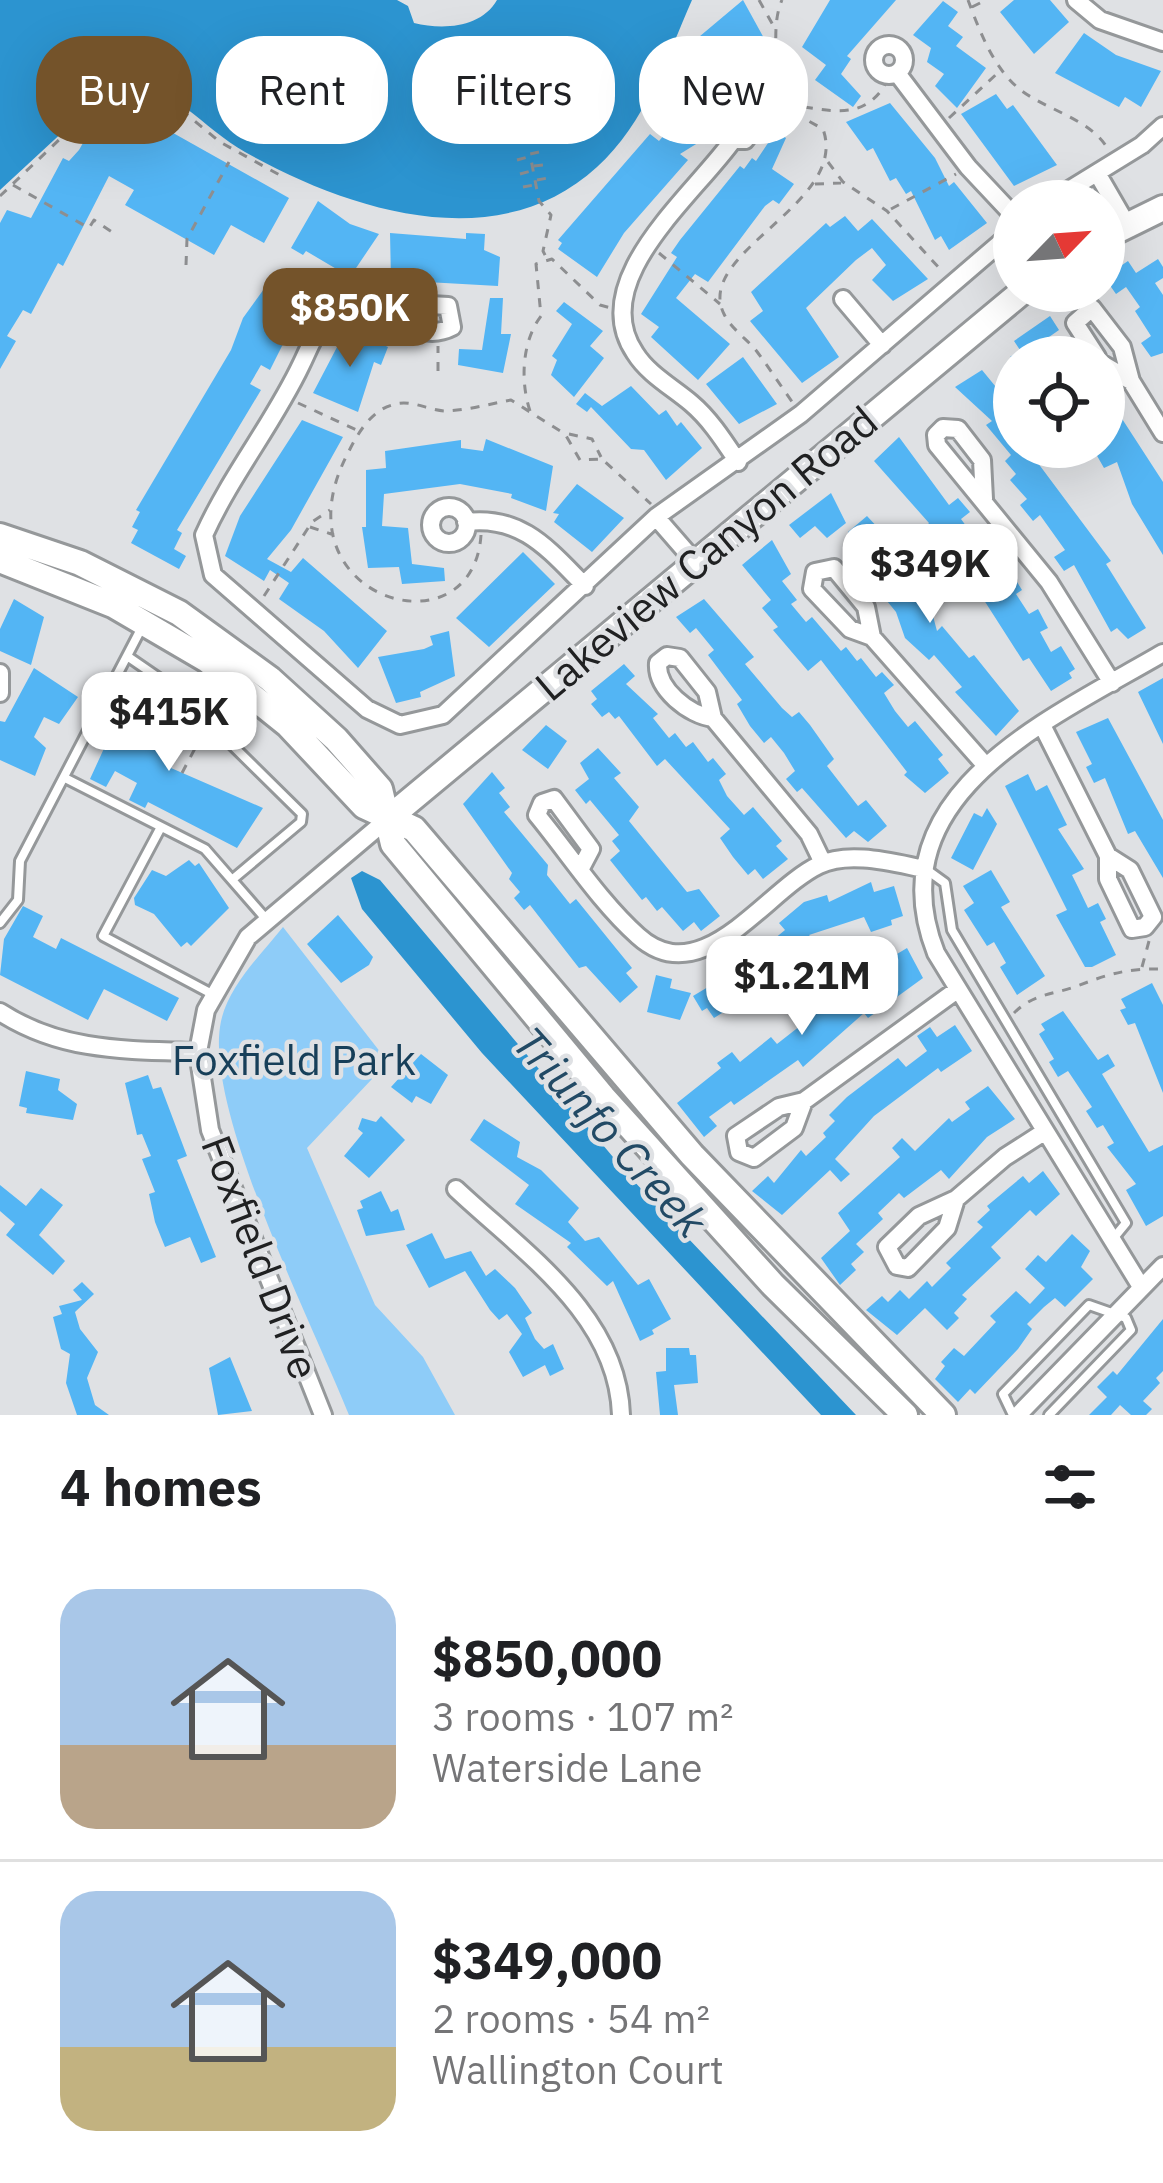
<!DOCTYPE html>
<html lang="en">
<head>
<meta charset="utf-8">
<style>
	body { margin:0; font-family:"IBM Plex Sans",sans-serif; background:#f6f6f6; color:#202124; height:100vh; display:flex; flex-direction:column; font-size:45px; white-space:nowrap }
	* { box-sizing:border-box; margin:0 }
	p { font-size:39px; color:#757577 }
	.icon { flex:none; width:66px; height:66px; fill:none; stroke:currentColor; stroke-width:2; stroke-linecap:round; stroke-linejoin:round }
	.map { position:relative; height:1415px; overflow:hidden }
	.sheet { display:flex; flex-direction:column; background:#fff; flex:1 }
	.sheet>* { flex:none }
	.guide { position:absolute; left:36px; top:36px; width:1092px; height:108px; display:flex; gap:24px }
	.needle { width:78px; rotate:65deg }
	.fabs { position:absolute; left:993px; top:180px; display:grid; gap:24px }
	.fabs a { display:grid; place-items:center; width:132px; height:132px; border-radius:50%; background:#fff; box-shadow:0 12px 48px #0002; font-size:60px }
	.price { position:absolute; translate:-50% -102px; padding:0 27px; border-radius:24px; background:#fff; color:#222; font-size:39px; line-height:78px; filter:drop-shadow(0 3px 6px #0008) }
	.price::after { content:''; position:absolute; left:50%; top:72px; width:36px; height:27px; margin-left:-18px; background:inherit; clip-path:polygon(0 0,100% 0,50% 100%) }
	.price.active { background:#74532a; color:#fff }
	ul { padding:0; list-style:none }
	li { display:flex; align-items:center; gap:36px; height:300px; padding:0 60px }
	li+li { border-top:3px solid #e0e0e0 }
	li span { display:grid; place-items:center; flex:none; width:336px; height:240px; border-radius:36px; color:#555 }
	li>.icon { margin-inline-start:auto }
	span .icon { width:144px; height:144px; fill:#fffc; stroke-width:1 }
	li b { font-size:51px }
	h2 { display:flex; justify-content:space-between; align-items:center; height:144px; padding:0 60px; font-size:51px }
	.pill { padding:0 42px; border-radius:48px; background:#fff; box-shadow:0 12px 48px #0002; font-size:42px; line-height:108px }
	.pill.active { background:#74532a; color:#fff }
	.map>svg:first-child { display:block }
</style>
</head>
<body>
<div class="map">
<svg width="1163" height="1415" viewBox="0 0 1163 1415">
	<rect width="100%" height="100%" fill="#dfe1e4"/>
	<path fill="#8eccf8" d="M283 927 388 1062 307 1148 375 1305 423 1357 455 1415H349C313 1325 207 1116 220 1027 225 989 260 956 283 927Z"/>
	<path fill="#2c94d0" d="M0 0H397L408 6 414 23C443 30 481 28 497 0H692C667 57 645 124 597 167 497 259 348 210 245 152 203 128 171 84 121 78L0 190Z
		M362 871 380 880 629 1176 856 1415H821L482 1053 362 909 351 878Z"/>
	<path fill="#53b5f4" d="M743 0 765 40 732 58 736 65 724 72 728 77 712 87 719 102 700 114 707 126 697 133 701 141 680 154 688 160 624 233 597 277 558 249 562 243 558 240 650 134 659 141 671 127 660 110 687 87 680 75 697 64 687 47Z
		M830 0H896L847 56 851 59 841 74 861 96 853 107 815 80 826 65 802 47Z
		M1014 0H1050L1069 22 1034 54 1000 12Z
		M943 1 958 12 948 26 963 37 956 46 986 68 957 108 935 86 944 74 927 62 931 48 913 35Z
		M1084 33 1116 55 1161 71 1141 107 1125 97 1119 107 1055 73Z
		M996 94 1007 109 1013 105 1057 165 1014 186 961 114Z
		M109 97 289 198 264 243 231 225 214 255 125 205 134 190 109 176 63 266 58 263 31 314 23 310 7 336 16 341 0 369V223L7 210 31 218 63 158 69 161 79 150Z
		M890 103 935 158 949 186 954 182 987 223 949 250 941 236 935 240 911 191 906 194 896 178 890 181 873 148 867 151 846 122Z
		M776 131 786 138 772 169 794 184 779 204 773 200 765 206 708 282 695 274 676 298 730 344 698 380 651 337 659 327 641 314 677 257 671 253 680 240 740 166 744 169 752 158 756 161Z
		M318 201 350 224 379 234 350 277 306 251 303 255 291 248Z
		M845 216 858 231 872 219 928 279 893 301 872 280 886 265 872 248 856 260 806 308 839 357 802 383 750 321 763 311 751 292 826 223 830 227Z
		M390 233 466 239V233L485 234 484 250 500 257 498 286 391 280Z
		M1158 259 1163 267V278L1155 283 1163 295V353L1151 357 1141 343 1151 336 1135 311 1140 307 1126 287 1116 294 1104 277 1128 261 1136 273Z
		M277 271 317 297 309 311 302 306 270 370 261 365 250 384 261 390 177 530 182 533 174 549 186 556 179 569 131 543 138 530 132 527 140 512 136 510 231 350 243 318Z
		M490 298H503L501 334H511L503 373 458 365 459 349 482 350Z
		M564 302 603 331 590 346 604 358 574 397 551 375 557 360 552 356 572 324 556 311Z
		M1050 316 1059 330 1049 337 1063 357H1010L1020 350 1014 341Z
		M347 328 388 347 381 365 374 362 358 412 313 393Z
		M743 357 777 404 739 424 706 384Z
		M982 370 1014 409V447H1026L1111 561 1106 564 1146 628 1128 639 1117 628 1111 632 1074 565 1064 571 1054 557 1065 550 1040 515 1033 521 1020 505 1027 499 1010 480 1016 474 1005 461 1011 455 986 425 992 421 955 387Z
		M631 386 659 415 666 410 677 426 681 422 702 448 666 480 644 450 631 449 591 407 587 412 576 404 585 393 602 406Z
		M1104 391 1163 482V555L1132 504 1117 462 1104 468 1092 447H1104Z
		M302 420 343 437 291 530 267 559 291 572 303 558 387 631 358 668 324 631 279 599 289 583 270 570 264 581 225 556 240 516Z
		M899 437 949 505 958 498 970 512 961 519 988 556 994 552 1011 572 1022 590 1016 594 1029 614 1038 609 1048 628 1040 632 1051 652 1061 646 1075 669 1069 673 1072 678 1051 691 1029 658 1023 661 982 597 986 594 954 552 949 555 941 545 936 549 922 532 929 523 874 461Z
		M486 439 553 466 546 511 511 498 512 494 460 484 384 494 382 526 408 528 412 564 444 568 445 581 402 584 399 567 368 568 362 527H366V470L386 468 385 451 461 440V448L483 451Z
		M577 484 624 518 592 552 554 522 559 514 553 513Z
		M831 493 846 523 827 538 815 526 800 538 789 525Z
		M867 516 922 575 937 631 942 626 969 658 974 655 1019 711 996 736 955 692 962 687 934 655 929 660 905 638 896 612 878 590 887 582 853 551 859 545 848 532Z
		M772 540 791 574 782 581 797 600 791 604 806 622 812 617 841 651 846 647 857 661 861 658 876 677 882 672 894 685 884 693 895 711 908 727 915 721 943 755 938 759 949 773 925 793 904 775 907 772 821 660 808 671 773 630 778 627 762 608 771 600 742 565Z
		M523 552 555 584 489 647 456 618Z
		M14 599 44 617 31 665 0 651V629Z
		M704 599 754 657 745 664 782 708 792 717 799 712 810 725 834 759 827 766 858 806 866 800 887 826 868 842 854 831 846 838 802 788 797 792 786 779 795 771 784 753 771 737 764 743 750 726 737 704 742 700 708 655 714 650 696 628 690 633 676 617Z
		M449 631 455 676 420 692 421 697 396 703 378 657 424 649 433 645 430 636Z
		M624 664 635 676 626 684 658 714 653 718 669 738 675 733 686 747 693 742 708 762 713 758 726 774 719 780 727 796 744 815 753 807 782 841 776 846 788 859 763 879 755 869 748 875 733 857 720 838 730 829 665 759 657 766 619 716 615 719 609 712 602 717 591 704 597 699 591 691Z
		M34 668 78 697 59 724 44 717 34 737 46 748 35 776 0 760V721L5 722Z
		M1163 678V744L1138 692Z
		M143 696 184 717 175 734 185 740 171 768 263 808 237 848 148 802 145 808 129 800 137 783 115 771 106 787 90 779 123 707 135 713Z
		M1108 718 1163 820V878L1135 831 1128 834 1105 778 1094 783 1086 767 1092 764 1076 732Z
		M546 725 567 741 548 769 522 750Z
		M598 748 621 773 614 778 639 807 629 821 687 892 699 889 720 916 701 931 694 922 683 931 662 907 657 911 646 897 642 900 610 860 620 851 612 841 619 835 590 800 586 804 575 790 589 779 580 763Z
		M492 772 505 788 499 793 510 807 504 812 548 865 547 875 570 904 576 899 632 968 626 973 638 987 620 1003 586 966 579 968 530 905 524 910 514 898 520 892 509 879 512 873 463 804Z
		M1028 774 1036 791 1047 785 1067 825 1058 829 1084 869 1072 875 1078 887 1088 908 1098 903 1106 919 1100 922 1116 955 1092 967H1085L1056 915 1067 910 1005 786Z
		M987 808 997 824 973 870 951 858 974 813 982 817Z
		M189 860 195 866 199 863 229 908 191 946 187 942 181 947 154 914 135 905 134 898 152 870 166 876Z
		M991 870 1010 902 1001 907 1045 976 1017 995 1000 967 1006 963 994 942 987 946 964 910 974 903 963 886Z
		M871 882 874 892 894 886 903 916 891 920 892 925 871 932 864 917 809 935 816 943 762 988 714 1018 707 1008 702 1011 693 996 713 984 709 977 727 966 731 973 750 957 745 951 762 937 768 944 785 930 779 923 804 902 827 895 829 902Z
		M23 906 43 916 33 937 56 949 61 938 179 998 167 1021 104 989 88 1020 0 975 4 939Z
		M338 915 373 957 369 965 341 983 307 944Z
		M907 948 923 978 868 1018 864 1013 803 1067 798 1060 734 1105 731 1101 709 1117 717 1126 704 1137 677 1103 721 1068 717 1063 732 1052 740 1062 771 1037 777 1044 814 1015 808 1007 833 987 837 992 894 949 897 954Z
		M656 975 672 979 670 988 691 993 680 1020 647 1012Z
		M1152 983 1163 1005V1093L1135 1023 1128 1025 1120 1010 1126 1008 1121 999Z
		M1063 1011 1098 1060 1108 1054 1115 1066 1102 1074 1149 1152 1163 1145V1216L1146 1226 1126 1190 1136 1184 1107 1147 1114 1143 1103 1125 1097 1128 1086 1111 1092 1107 1068 1071 1058 1077 1049 1062 1054 1059 1039 1034 1045 1030 1041 1024Z
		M955 1025 972 1051 941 1072 938 1068 874 1116 835 1159 850 1174 841 1182 830 1170 782 1215 752 1191 768 1176 774 1183 801 1150 806 1156 826 1137 823 1133 835 1121 829 1115 847 1097 898 1058 906 1067 927 1051 917 1036 930 1027 937 1037Z
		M421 1054 448 1075 431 1104 416 1096 412 1103 391 1087Z
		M26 1071 60 1079 58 1090 77 1104 73 1120 26 1113 27 1108 19 1106Z
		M148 1075 153 1089 161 1087 187 1156 177 1160 216 1257 201 1263 190 1237 165 1247 155 1222 149 1194 155 1192 142 1159 151 1156 142 1134 137 1135 125 1083Z
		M988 1086 1015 1119 987 1137 949 1179 941 1170 904 1198 899 1193 878 1213 883 1219 856 1244 864 1252 851 1264 856 1270 840 1285 821 1258 850 1231 838 1213 900 1157 892 1148 902 1138 915 1151 949 1118 952 1122 970 1109 965 1102Z
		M381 1116 405 1140 369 1178 344 1156 363 1133 358 1129 362 1118 376 1122Z
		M484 1119 520 1142 517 1157 541 1170 579 1208 568 1222 585 1241 599 1237 638 1285 649 1279 671 1319 652 1330 654 1334 640 1341 613 1281 607 1286 567 1247 571 1243 515 1204 529 1185 470 1140Z
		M1043 1171 1060 1194 1036 1216 1030 1210 991 1247 1001 1258 962 1295 967 1299 954 1313 959 1318 947 1330 925 1308 897 1335 866 1310 882 1296 888 1302 900 1290 909 1299 927 1281 932 1287 951 1268 946 1263 983 1227 977 1222 990 1210 987 1206 1023 1176 1029 1183Z
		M0 1185 26 1206 41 1188 63 1205 39 1235 65 1261 53 1275 6 1235 15 1224 0 1211Z
		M381 1191 391 1212 398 1209 405 1230 366 1236 357 1210 363 1208 360 1201Z
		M432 1233 445 1259 471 1251 486 1276 495 1269 515 1288 532 1313 525 1318 535 1339 544 1349 553 1344 564 1369 550 1376 545 1365 523 1377 509 1352 522 1334 507 1314 499 1320 490 1310 465 1271 429 1288 406 1245Z
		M1072 1234 1090 1251 1081 1267 1093 1279 1065 1307 1055 1298 1044 1307 1027 1324 1032 1329 1018 1349 975 1394 970 1389 958 1402 935 1379 945 1366 941 1362 954 1348 964 1356 996 1322 990 1316 1016 1291 1030 1304 1045 1288 1025 1269 1038 1255 1046 1262Z
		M82 1282 94 1294 75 1312 80 1329 98 1352 87 1378 95 1405 109 1415H77L66 1383 70 1354 61 1349 53 1317 62 1314 59 1306 82 1300 73 1290Z
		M1163 1319V1371L1156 1378 1160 1383 1143 1401 1152 1409 1146 1415H1131L1120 1405 1111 1415H1089L1107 1397 1097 1387 1113 1371 1117 1375Z
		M666 1348H689L690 1355H696L698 1383 674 1385 678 1415H660L656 1372 666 1371Z
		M230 1357 252 1411 218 1415 209 1368Z"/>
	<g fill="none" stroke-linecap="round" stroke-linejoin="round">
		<g stroke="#95989a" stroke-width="14">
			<path id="lane" d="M127 656 220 720 231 744 302 814 301 822 233 879
				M65 778 205 849 266 919
				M161 827 103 936 212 994
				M927 870 945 883 952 930 1126 1223 1112 1240
				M0 923 18 900 20 861 141 629
				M1013 1415 1003 1394 1089 1305 1126 1318 1131 1330 1049 1415"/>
		</g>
		<g stroke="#95989a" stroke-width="22">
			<path id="street" d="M1076 0 1100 20 1163 42
				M874 60a15 15 0 1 1 30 0a15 15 0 1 1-30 0Z
				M897 73 968 167 1014 216
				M755 96 765 114 745 140H733L728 127 739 100Z
				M733 140C692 197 586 281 635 353 648 374 672 387 691 403 710 419 724 441 738 462
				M1097 173 1126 223
				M1051 201 1142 145 1163 126
				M843 299 882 345
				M389 310C403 329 431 338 452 327L448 306C422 304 360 303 338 313 317 323 311 345 301 365 273 424 231 475 204 535L213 575 367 709 400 725 443 715 656 517 801 414 1014 231
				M1097 357 1075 323 1092 308 1122 347 1131 381 1163 433
				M1104 365 1131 381
				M984 499 982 460 958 429 943 428 936 435 937 445 1049 582 1112 683
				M431 525a18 18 0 1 1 36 0a18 18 0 1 1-36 0Z
				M656 517 696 563
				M466 522C522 515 549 550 585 586
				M872 637 866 607 834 568 815 572 812 589 850 629 872 637 986 766
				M0 673V693
				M713 718C689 715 656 689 658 663L667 656 680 658 707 692 713 718 809 834 823 863
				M1043 727 1108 856V879L1132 929 1145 927 1153 917 1130 870 1108 856
				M581 868 591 849 554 799 542 803 537 815C569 854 600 902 638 936 702 994 766 890 819 865 848 851 890 862 920 868
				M0 1012C62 1052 126 1050 198 1052
				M804 1101 794 1128 754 1158 739 1152 736 1136 779 1107 804 1101 957 990
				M456 1189C523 1252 618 1315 621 1415
				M956 1199 947 1228 908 1268 897 1266 887 1247 919 1216 956 1199 1005 1157 1044 1132
				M1140 1285 936 953C874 795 1050 719 1163 653
				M323 1415 210 1130 198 1052 206 1010 248 937 390 817
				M1018 1415 1163 1266"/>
		</g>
		<g stroke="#95989a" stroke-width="30">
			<path id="secondary" d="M1104 237 1163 208
				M0 536 80 563 179 613 270 679 336 739 380 789 393 844 603 1097 773 1285 905 1415
				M0 560 113 605 207 660 288 725 364 806 414 829 692 1155 943 1415
				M390 817 1023 291"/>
		</g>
		<path stroke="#8d8e90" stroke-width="3" stroke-dasharray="9 9" stroke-linecap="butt" d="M759 0 774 27
			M968 0C980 32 994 70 1022 91 1049 111 1093 120 1109 151
			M972 7 986 0
			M768 91C783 62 769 30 782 0
			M778 104 823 129C850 204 693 252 724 314 730 327 745 338 755 349 768 366 780 385 793 403
			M786 105C823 107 860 125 885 85
			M949 118 1002 69
			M539 152 530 154 539 201 551 215 543 251 547 259
			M517 160 528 157
			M828 162 843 182 887 211 941 270
			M534 166 544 165
			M520 174 531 171
			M537 180 548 178
			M815 184 841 183
			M13 185 89 228 94 220 118 236
			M523 187 534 185
			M0 196 120 82 163 95 220 142 285 178
			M891 209 956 174
			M659 253 720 304
			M186 265 187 239 229 162
			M438 371V346
			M298 403 359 431
			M530 411C520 381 522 341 541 316L536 264 552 259 600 305 611 308
			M569 434 592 439 601 457
			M310 527 334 535
			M481 535C473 658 270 598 349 451 358 433 371 411 392 405 411 398 428 411 447 411 468 410 490 404 511 400L565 434 580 460 602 459 651 504
			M264 596 312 522 330 510
			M182 773 209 722
			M1142 967 1149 941
			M1014 1013C1034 993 1053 995 1077 986 1109 974 1127 968 1163 969"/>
		<use href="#lane" stroke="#fff" stroke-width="8"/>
		<use href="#street" stroke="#fff" stroke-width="16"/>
		<use href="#secondary" stroke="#fff" stroke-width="24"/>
	</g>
	<g text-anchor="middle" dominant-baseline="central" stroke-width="9" stroke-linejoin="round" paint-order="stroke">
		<g font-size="42" fill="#202122" stroke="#dfe1e4">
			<text transform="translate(706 553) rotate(-40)">Lakeview Canyon Road</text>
			<text transform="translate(261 1257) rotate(69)">Foxfield Drive</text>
		</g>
		<g font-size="42" fill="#173f59" stroke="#dfe1e4">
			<text x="294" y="1059">Foxfield Park</text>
		</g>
		<g font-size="45" font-style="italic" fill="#224a65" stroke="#dfe1e4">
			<text transform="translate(611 1131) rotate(48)">Triunfo Creek</text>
		</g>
	</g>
</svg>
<div class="fabs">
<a><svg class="needle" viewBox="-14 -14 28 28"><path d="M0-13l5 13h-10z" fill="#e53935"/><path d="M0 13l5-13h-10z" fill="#757577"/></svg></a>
<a><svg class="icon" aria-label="locate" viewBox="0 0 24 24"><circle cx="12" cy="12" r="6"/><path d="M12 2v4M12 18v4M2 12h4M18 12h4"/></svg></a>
</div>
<b class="price active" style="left:350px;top:370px">$850K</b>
<b class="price" style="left:930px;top:626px">$349K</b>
<b class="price" style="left:169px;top:774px">$415K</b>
<b class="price" style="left:802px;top:1038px">$1.21M</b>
<div class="guide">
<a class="pill active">Buy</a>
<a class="pill">Rent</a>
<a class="pill">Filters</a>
<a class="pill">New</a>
</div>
</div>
<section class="sheet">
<h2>4 homes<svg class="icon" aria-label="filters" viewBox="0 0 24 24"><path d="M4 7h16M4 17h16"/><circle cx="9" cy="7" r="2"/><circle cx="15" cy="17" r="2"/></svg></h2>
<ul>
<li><span style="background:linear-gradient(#a9c7e8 65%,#b9a48a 0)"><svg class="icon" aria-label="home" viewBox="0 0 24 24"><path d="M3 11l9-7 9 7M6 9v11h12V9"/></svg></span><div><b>$850,000</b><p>3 rooms · 107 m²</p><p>Waterside Lane</p></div></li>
<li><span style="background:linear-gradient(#a9c7e8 65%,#c2b280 0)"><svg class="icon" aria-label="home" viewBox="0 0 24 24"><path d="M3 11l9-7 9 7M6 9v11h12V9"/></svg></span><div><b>$349,000</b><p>2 rooms · 54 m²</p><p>Wallington Court</p></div></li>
</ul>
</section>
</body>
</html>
